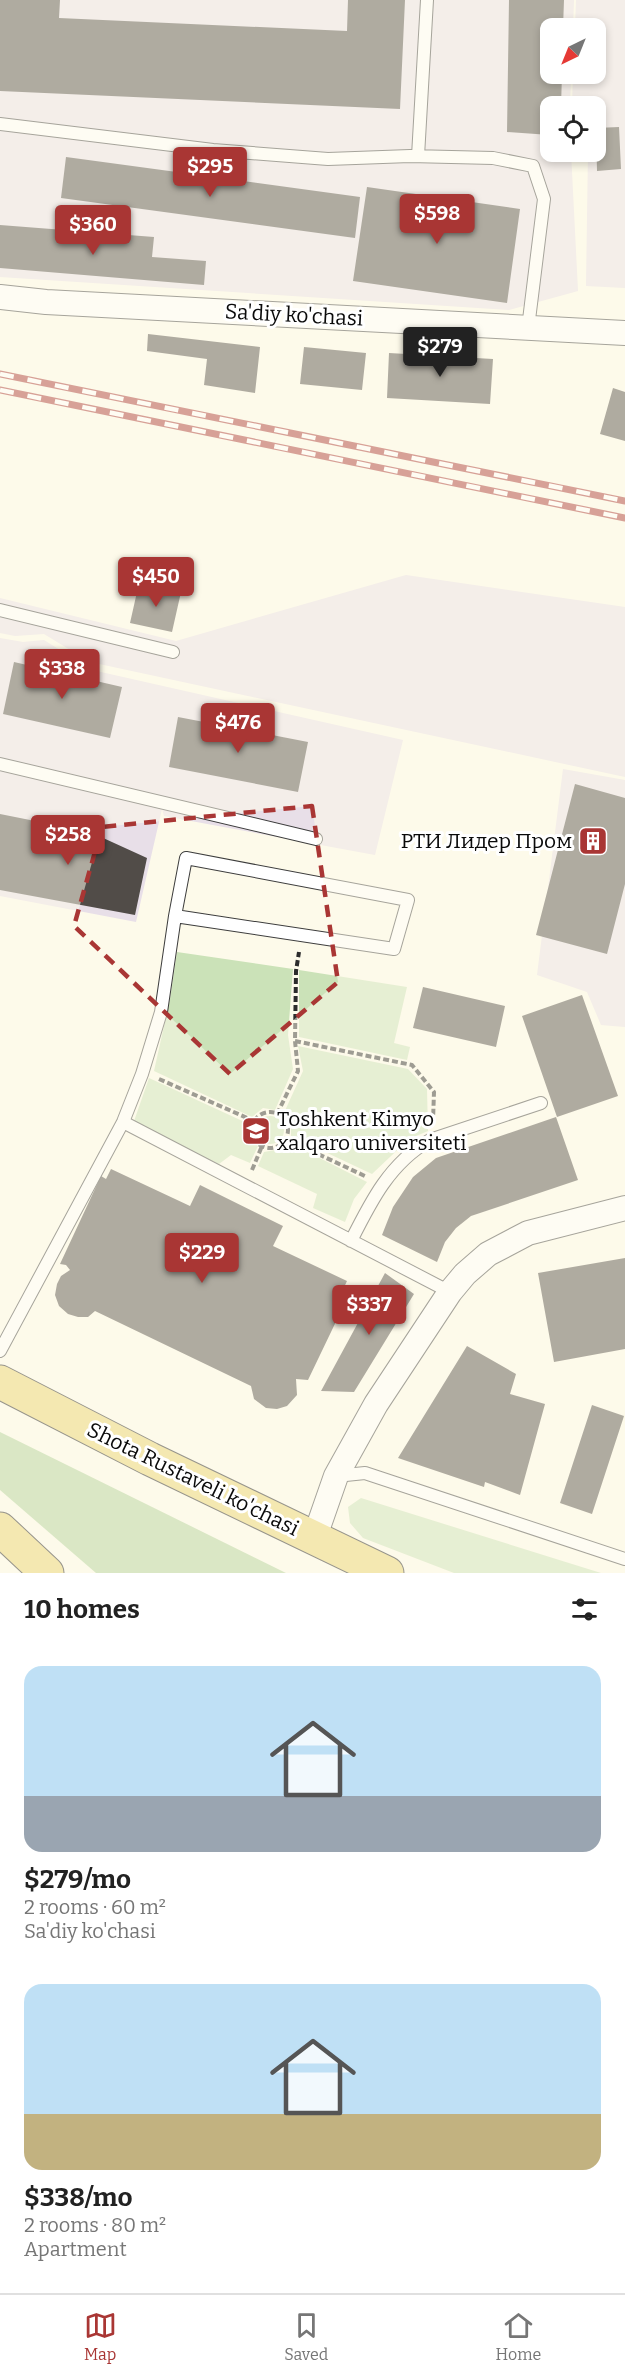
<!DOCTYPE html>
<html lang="en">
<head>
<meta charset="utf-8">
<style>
	body { margin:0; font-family:Bitter,serif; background:#f2f2f2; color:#222; height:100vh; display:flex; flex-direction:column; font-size:22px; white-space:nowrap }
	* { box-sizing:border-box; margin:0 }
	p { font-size:20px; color:#767676 }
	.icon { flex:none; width:33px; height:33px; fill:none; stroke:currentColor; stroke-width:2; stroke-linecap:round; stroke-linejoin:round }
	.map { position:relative; height:1573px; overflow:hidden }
	.panel { display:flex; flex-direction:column; background:#fff; flex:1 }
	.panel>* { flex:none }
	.needle { width:39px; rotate:223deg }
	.buttons { position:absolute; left:540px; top:18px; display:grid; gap:12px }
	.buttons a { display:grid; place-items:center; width:66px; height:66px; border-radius:12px; background:#fff; box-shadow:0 3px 9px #0003; font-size:30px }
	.price { position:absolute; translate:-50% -51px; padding:0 14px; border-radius:6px; background:#a93634; color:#fff; font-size:20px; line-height:39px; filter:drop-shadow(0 2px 3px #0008) }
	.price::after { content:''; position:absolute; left:50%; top:36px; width:18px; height:14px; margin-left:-9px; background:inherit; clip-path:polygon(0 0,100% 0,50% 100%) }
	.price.active { background:#222; color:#fff }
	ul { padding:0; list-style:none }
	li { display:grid; align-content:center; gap:12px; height:318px; padding:0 24px }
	li span { display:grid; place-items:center; height:186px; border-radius:18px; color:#555 }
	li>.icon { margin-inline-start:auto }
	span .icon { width:108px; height:108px; fill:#fffc; stroke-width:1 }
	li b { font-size:26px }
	h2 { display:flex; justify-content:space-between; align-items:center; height:72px; padding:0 24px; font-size:26px }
	.dock { display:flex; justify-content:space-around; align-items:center; height:84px; border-top:2px solid #e0e0e0; background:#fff; font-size:16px; color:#767676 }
	.dock a { display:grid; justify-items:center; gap:3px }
	.dock .active { color:#a93634 }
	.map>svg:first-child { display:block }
</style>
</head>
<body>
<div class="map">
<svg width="625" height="1573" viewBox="0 0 625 1573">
	<rect width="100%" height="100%" fill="#fdfaea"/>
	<path fill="#e8dfe8" d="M0 0H574L573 28H550V74H571L570 106H550V152H571L578 291 509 310 0 277Z
		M576 0H625V288L586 286 588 152H596V106H572L573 74H596V28H575Z
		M406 575 625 607V777L90 662 44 634 15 636 0 633V598L176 641Z
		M0 638 23 642 44 640 92 670 403 740 375 855 164 816 162 809 136 922 0 896Z
		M563 769 625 780V1027L601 1025 587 992 537 975Z"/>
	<path fill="#cbe2b8" d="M177 952 293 969 288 1035 293 1069 275 1110 263 1108 252 1117 154 1071 170 999Z
		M299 970 407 987 394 1043 410 1047 407 1060 299 1037Z
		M298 1046 408 1069 427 1089 428 1131 409 1139 372 1174 291 1136V1125L283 1115 303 1071Z
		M149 1078 249 1124 251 1140 258 1146 250 1163 231 1155 219 1164 133 1124Z
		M256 1130a14 14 0 1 1 28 0a14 14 0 1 1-28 0Z
		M288 1142 367 1182 354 1199 345 1222 313 1208 317 1194 258 1166 264 1152 281 1149Z
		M361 1498 601 1573H454L363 1538 350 1523 348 1507Z"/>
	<path fill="#afd199" d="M0 1432 286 1573H96L0 1490Z"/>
	<path fill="#514c48" d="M0 0H60L59 18 347 31 348 0H405L400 109 0 91Z
		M509 0H564L563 28H550V74H562L561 106H550V135L507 132Z
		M619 127 621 169 597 171 596 128Z
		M66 157 360 197 355 238 61 198Z
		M367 187 520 209 507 303 353 281Z
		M0 225 154 237 152 257 206 261 204 285 0 268Z
		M148 334 260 347 255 393 204 385 207 359 147 351Z
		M304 347 366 353 362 390 300 384Z
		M389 353 493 359 490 404 387 398Z
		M613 388 625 392V441L600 434Z
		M139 583 181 592 172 632 130 623Z
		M14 662 122 687 110 738 3 714Z
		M178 717 308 742 298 792 169 767Z
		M575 784 625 798V884L607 954 536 935Z
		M0 814 90 832 147 858 135 915 0 890Z
		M423 987 505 1006 496 1047 413 1028Z
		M582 995 618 1096 557 1117 522 1016Z
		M556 1117 578 1180 471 1216 456 1228 445 1242 437 1262 382 1235 393 1207 413 1177 436 1158Z
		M111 1169 190 1206 200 1185 283 1226 273 1246 347 1281 336 1304 343 1307 308 1380 296 1379 297 1395 287 1406 277 1409 266 1408 254 1399 251 1386 95 1311 88 1317H78L68 1314 59 1306 55 1295 57 1284 61 1276 70 1270 66 1265 60 1264 101 1176 106 1179Z
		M625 1258V1349L554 1362 538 1273Z
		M385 1273 414 1294 354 1392 321 1391Z
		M467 1346 516 1374 510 1394 545 1404 520 1495 485 1482 484 1487 398 1458Z
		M592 1405 624 1416 592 1514 560 1503Z"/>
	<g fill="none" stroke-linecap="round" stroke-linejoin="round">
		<g stroke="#3d3d3d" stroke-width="14">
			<path id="lane" d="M0 124 213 150 328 159 410 156 493 158 533 166 544 199 528 328
				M418 156 427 0
				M0 610 173 652
				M0 764 316 839
				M123 1122 450 1292
				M351 1241C371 1201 390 1163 430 1140L541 1103
				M0 1351 123 1122 142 1074 161 1012 175 916 186 858 408 900 394 949 175 916
				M336 1476 365 1473 625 1559"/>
		</g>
		<g stroke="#3d3d3d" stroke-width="26">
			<path id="street" d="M0 297 46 302 625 333
				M314 1539 336 1476 376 1404 450 1292 465 1274 488 1254 528 1233 625 1208"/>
		</g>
		<g stroke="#1b1b1b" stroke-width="35">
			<path id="primary" d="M0 1382 150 1459 387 1573
				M0 1529 47 1573"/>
		</g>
		<path stroke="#2c2c2c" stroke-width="4" stroke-dasharray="6 3" stroke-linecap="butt" d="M295 1041 412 1065 434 1092 433 1121
			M159 1079 254 1121
			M252 1130a18 18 0 1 1 36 0a18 18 0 1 1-36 0Z
			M277 1114 298 1071 295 1041 296 971 299 952
			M286 1139 367 1177
			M252 1170 262 1146"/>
		<use href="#lane" stroke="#fff" stroke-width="12"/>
		<use href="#street" stroke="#fff" stroke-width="24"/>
		<use href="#primary" stroke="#e8d26e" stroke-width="33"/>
		<g stroke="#a93634" stroke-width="7">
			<path id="rail" d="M0 374 625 501
				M0 390 625 518"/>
		</g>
		<use href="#rail" stroke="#fff" stroke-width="4.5" stroke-dasharray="14" stroke-linecap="butt"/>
	</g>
	<path d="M0 0H625V1573H0ZM312 806 338 982 230 1074 74 926 102 827Z" fill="#fdfaea" fill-opacity=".55" fill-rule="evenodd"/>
	<path fill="none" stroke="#a93634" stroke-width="4.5" stroke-dasharray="12 8" stroke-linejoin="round" d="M312 806 338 982 230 1074 74 926 102 827Z"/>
	<defs>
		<g id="building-square" transform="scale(1.5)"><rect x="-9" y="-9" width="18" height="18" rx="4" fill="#a93634" stroke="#fff"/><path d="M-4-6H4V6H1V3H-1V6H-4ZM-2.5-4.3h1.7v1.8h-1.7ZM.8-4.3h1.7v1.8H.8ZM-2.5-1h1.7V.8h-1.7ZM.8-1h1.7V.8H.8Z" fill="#fff"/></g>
		<g id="university-square" transform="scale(1.5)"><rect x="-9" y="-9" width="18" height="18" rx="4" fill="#a93634" stroke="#fff"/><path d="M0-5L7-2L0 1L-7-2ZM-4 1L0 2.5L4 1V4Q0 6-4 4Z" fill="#fff"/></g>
	</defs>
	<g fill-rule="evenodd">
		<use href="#building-square" x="593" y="841"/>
		<use href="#university-square" x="256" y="1131"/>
	</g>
	<g text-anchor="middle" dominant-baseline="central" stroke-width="6" stroke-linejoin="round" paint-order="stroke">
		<g font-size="21" fill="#0a0a0a" stroke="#fff">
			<text transform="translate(294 315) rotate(3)">Sa'diy ko'chasi</text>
			<text transform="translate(193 1479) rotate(26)">Shota Rustaveli ko'chasi</text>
		</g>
		<g font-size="21" fill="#0a0a0a" stroke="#fff" text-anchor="end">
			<text x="572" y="841">РТИ Лидер Пром</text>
			<text x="277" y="1119" text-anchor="start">Toshkent Kimyo<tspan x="277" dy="24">xalqaro universiteti</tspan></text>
		</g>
	</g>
</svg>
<div class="buttons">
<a><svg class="needle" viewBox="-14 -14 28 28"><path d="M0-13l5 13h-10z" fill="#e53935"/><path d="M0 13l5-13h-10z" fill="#767676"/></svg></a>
<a><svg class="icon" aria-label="locate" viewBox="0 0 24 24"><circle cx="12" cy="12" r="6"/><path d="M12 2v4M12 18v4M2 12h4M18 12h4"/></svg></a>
</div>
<b class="price" style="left:210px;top:198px">$295</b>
<b class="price" style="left:437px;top:245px">$598</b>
<b class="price" style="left:93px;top:256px">$360</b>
<b class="price active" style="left:440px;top:378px">$279</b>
<b class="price" style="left:156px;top:608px">$450</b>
<b class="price" style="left:62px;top:700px">$338</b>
<b class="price" style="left:238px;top:754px">$476</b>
<b class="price" style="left:68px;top:866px">$258</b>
<b class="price" style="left:202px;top:1284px">$229</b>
<b class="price" style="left:369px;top:1336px">$337</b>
</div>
<section class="panel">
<h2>10 homes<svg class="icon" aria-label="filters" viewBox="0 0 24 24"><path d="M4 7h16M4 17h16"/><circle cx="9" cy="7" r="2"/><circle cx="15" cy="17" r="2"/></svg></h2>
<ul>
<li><span style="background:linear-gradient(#bfe0f5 70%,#9aa5b1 0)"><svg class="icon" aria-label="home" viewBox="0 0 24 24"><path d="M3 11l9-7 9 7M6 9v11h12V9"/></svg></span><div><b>$279/mo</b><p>2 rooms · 60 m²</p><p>Sa'diy ko'chasi</p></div></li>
<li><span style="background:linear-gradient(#bfe0f5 70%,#c2b280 0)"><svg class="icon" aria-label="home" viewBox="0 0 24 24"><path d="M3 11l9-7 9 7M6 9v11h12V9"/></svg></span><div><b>$338/mo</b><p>2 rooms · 80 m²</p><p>Apartment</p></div></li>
</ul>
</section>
<nav class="dock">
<a class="active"><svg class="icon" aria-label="map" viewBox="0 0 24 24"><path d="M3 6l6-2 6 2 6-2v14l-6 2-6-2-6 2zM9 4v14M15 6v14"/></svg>Map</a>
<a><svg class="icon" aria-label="saved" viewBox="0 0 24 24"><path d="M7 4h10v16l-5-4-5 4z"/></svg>Saved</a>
<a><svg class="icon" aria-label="home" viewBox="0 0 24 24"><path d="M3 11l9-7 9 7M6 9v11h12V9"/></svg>Home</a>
</nav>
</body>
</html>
